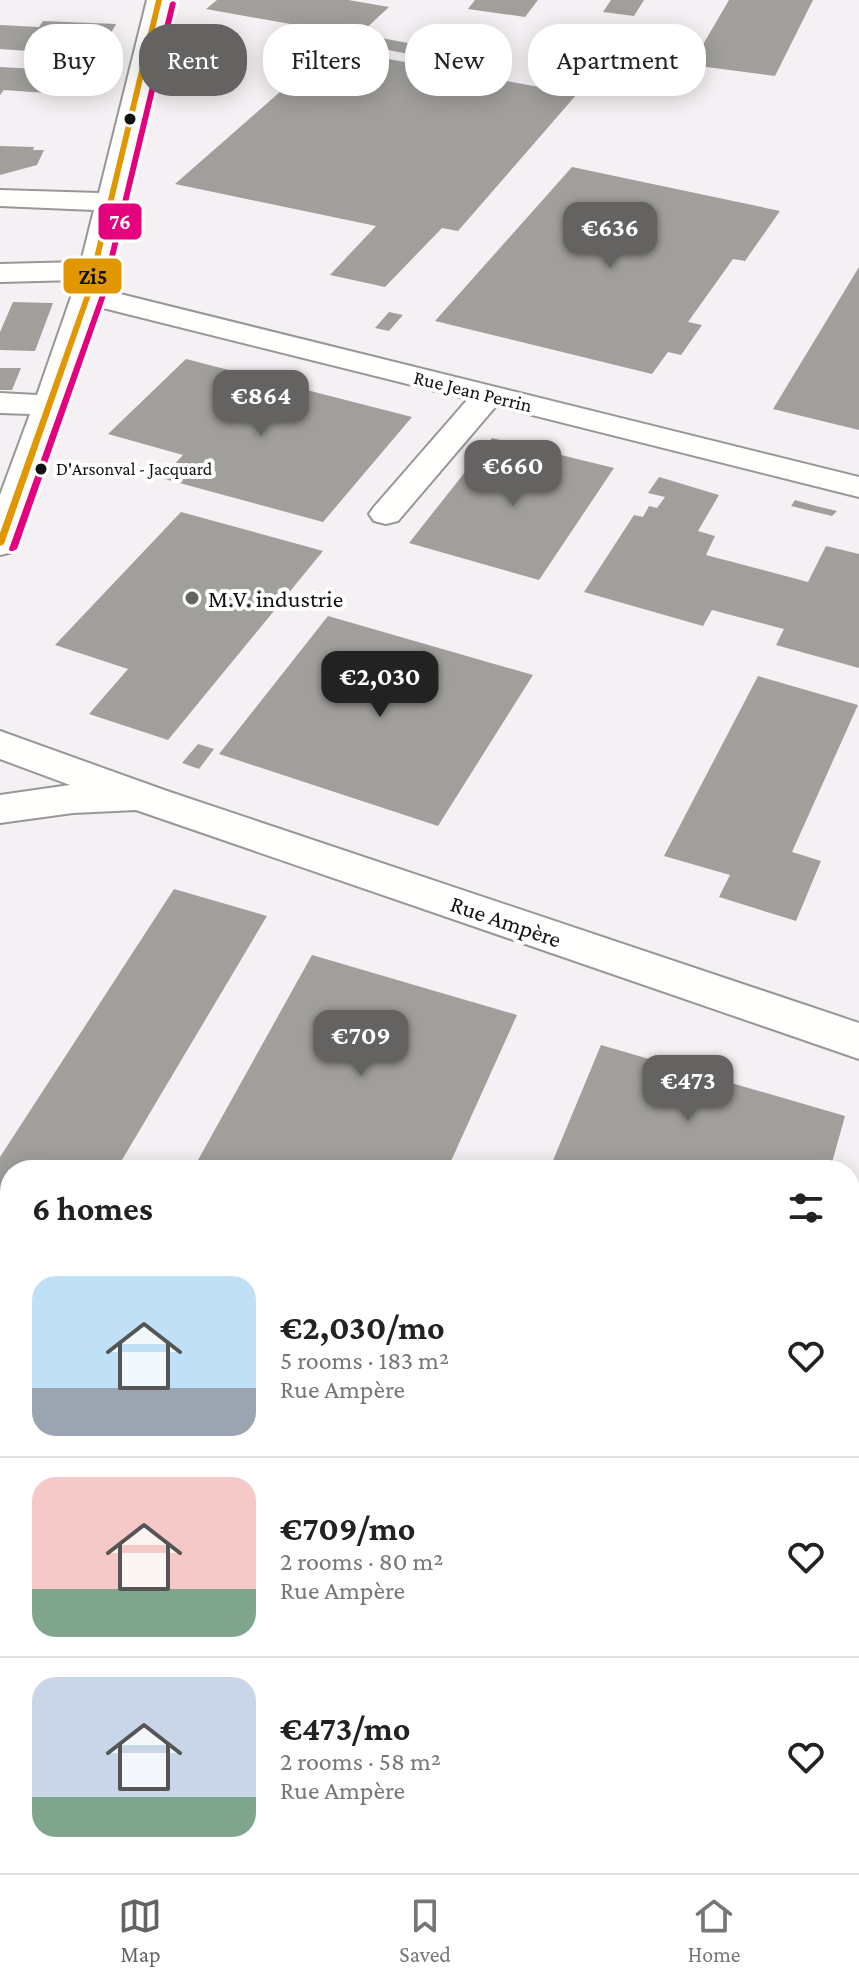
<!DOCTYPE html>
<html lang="en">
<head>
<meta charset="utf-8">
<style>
	body { margin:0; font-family:"Crimson Pro",serif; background:#f6f6f6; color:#222; height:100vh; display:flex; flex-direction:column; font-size:30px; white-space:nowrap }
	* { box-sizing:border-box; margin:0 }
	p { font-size:26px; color:#767676 }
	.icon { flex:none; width:44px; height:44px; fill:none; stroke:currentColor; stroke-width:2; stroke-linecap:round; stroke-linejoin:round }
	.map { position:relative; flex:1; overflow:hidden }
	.sheet { position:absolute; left:0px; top:1160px; width:860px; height:714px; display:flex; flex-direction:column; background:#fff; border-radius:32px 32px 0 0; box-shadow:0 4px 20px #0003 }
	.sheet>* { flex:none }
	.banner { position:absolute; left:24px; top:24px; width:812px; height:72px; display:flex; gap:16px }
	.price { position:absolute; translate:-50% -68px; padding:0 18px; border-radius:16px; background:#646362; color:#fff; font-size:26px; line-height:52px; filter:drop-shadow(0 2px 4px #0008) }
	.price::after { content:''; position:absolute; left:50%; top:48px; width:24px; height:18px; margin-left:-12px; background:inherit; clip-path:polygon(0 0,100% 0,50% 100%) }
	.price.on { background:#222; color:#fff }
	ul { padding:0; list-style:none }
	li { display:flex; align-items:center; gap:24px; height:200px; padding:0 32px }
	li+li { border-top:2px solid #e0e0e0 }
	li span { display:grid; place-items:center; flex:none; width:224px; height:160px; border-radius:24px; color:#555 }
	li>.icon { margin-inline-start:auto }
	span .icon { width:96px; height:96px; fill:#fffc; stroke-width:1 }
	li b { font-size:34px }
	h2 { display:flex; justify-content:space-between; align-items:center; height:96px; padding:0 32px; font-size:34px }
	.tag { padding:0 28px; border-radius:32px; background:#fff; box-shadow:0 4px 20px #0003; font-size:28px; line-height:72px }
	.tag.on { background:#646362; color:#fff }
	.menu { display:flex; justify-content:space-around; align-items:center; height:112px; border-top:2px solid #e0e0e0; background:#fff; font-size:22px; color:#767676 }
	.menu a { display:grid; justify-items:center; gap:4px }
	.menu .on { color:#646362 }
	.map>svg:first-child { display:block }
</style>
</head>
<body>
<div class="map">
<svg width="859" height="1873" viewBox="0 0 859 1873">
	<rect width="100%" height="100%" fill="#fdfcf7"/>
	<path fill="#f5f0f3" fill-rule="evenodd" d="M0 0H859V1873H0ZM10 1170H850V1864H10Z"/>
	<path fill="#a19f9c" d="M217 0H348L389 7 360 34 424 46 414 55 310 35 318 29 206 9Z
		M475 0H538L525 17 468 9Z
		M611 0H644L634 16 603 12Z
		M729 0H813L775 76 691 65Z
		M43 21 116 24 98 56 0 49V25L39 27Z
		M314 46 329 48 577 94 458 231 442 228 385 287 330 275 376 226 175 184 306 69 290 66Z
		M0 67 74 71 61 94 4 90 0 95Z
		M0 146 34 147 33 150H44L37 165 0 175Z
		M572 167 780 211 745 261 733 259 688 322 702 325 681 355 668 352 652 374 435 321Z
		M859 267V430L773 409Z
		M13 302 53 303 35 351 0 350V332Z
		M389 312 403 315 389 331 375 328Z
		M186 359 412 417 323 522 161 478 183 455 108 434Z
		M0 368H21L12 390H0Z
		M492 438 614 468 539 580 409 543Z
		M659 477 719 495 698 531 715 536 706 555 808 582 826 546 859 554V668L776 645 784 629 712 610 703 626 584 592 634 515 643 517 649 506 657 508 665 497 648 493Z
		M795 500 816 506 837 511 832 516 791 506Z
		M181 512 323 551 168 740 89 714 128 669 55 645Z
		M328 616 533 675 438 826 219 754Z
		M758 676 858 705 792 852 821 861 796 921 719 897 730 875 664 856Z
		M198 744 214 749 199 769 182 763Z
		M174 889 267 916 116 1170H10V1296L0 1293V1157Z
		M312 955 517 1015 447 1170H227L198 1160Z
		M601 1045 845 1116 830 1170H549Z
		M0 1377 10 1381V1595L0 1591Z
		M850 1668 859 1671V1873H586L589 1864H850Z"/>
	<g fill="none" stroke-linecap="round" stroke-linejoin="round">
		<g stroke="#979795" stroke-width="4">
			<path id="minor" d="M147 0H171L104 290 859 477V497L496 406 398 521 386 524 374 521 369 514 374 507 468 399 99 307 18 544 13 552 0 555V495L30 414 0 413V393L37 395 77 280 0 282V264L81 262 94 210 0 206V190L99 193Z
				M0 731 167 791 859 1023V1059L136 810 73 813 0 823V795L70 785 0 759Z"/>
		</g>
		<use href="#minor" fill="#fffffe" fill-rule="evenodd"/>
		<g stroke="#fff" stroke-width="6">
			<path id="bus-1" d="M156 0H162L91 295 4 544 0 546V533L85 295Z"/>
		</g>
		<g stroke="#fff" stroke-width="6">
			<path id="bus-2" d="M173 1 176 3 105 298 17 549 13 551H10L9 549 99 298 170 3Z"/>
		</g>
		<use href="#bus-1" fill="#e09702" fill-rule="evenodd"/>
		<use href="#bus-2" fill="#e5007d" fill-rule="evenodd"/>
	</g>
	<g fill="#111" stroke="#fff" stroke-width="3">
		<circle cx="130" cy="119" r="7"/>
		<circle cx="41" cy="469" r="7"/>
	</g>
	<circle fill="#646362" stroke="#fff" stroke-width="3" cx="192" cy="598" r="8"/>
	<g text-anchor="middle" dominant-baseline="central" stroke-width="8" stroke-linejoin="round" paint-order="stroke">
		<g font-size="18" fill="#111" stroke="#fff" text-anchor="start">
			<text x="56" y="469">D'Arsonval - Jacquard</text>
		</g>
		<g font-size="20" fill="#111" stroke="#fff">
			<text transform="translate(473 391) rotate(14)">Rue Jean Perrin</text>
		</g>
		<g font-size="24" fill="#111" stroke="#fff" text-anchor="start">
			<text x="208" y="598">M.V. industrie</text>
		</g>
		<g font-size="24" fill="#111" stroke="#fff">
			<text transform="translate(506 921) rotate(19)">Rue Ampère</text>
		</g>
	</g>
	<g stroke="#fff" stroke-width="3">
		<rect x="97" y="202" width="46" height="39" rx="8" fill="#e5007d"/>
		<rect x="62" y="257" width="61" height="38" rx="8" fill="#e09702"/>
	</g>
	<g font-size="22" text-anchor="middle" font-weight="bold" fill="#fff">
		<text x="120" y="229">76</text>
	</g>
	<g font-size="22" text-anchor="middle" font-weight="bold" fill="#111">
		<text x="93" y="284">Zi5</text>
	</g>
</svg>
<b class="price" style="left:610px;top:270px">€636</b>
<b class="price" style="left:261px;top:438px">€864</b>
<b class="price" style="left:513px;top:508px">€660</b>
<b class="price on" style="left:380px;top:719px">€2,030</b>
<b class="price" style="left:361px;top:1078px">€709</b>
<b class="price" style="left:688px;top:1123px">€473</b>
<div class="banner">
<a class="tag">Buy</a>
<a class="tag on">Rent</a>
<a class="tag">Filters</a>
<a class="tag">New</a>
<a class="tag">Apartment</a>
</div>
<section class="sheet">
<h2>6 homes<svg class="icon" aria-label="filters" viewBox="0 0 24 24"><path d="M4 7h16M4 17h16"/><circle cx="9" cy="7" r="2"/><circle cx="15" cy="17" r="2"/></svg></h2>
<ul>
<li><span style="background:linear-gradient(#bfe0f5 70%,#9aa5b1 0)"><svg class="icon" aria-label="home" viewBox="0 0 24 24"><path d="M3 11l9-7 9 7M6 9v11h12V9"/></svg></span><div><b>€2,030/mo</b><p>5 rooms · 183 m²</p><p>Rue Ampère</p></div><svg class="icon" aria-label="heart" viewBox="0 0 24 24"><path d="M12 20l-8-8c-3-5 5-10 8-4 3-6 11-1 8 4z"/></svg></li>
<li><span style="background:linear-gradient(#f6c9c9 70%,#7fa58c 0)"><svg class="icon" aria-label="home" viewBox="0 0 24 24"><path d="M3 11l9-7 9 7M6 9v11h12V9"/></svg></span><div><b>€709/mo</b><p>2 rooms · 80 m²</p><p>Rue Ampère</p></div><svg class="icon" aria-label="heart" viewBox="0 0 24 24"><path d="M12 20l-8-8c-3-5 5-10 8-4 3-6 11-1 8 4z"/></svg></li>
<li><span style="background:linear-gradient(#c9d6e8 75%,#7fa58c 0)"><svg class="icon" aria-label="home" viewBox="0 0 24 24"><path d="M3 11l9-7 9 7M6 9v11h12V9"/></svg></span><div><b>€473/mo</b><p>2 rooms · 58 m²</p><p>Rue Ampère</p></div><svg class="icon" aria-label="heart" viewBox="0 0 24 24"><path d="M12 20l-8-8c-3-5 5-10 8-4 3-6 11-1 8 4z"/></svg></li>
</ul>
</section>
</div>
<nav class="menu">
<a class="on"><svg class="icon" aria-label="map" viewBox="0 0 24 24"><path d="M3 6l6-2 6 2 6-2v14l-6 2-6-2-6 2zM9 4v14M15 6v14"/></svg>Map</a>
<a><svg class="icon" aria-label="saved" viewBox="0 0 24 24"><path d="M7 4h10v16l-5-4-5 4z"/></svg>Saved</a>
<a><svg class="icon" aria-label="home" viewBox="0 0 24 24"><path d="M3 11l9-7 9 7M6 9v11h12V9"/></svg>Home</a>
</nav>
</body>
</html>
